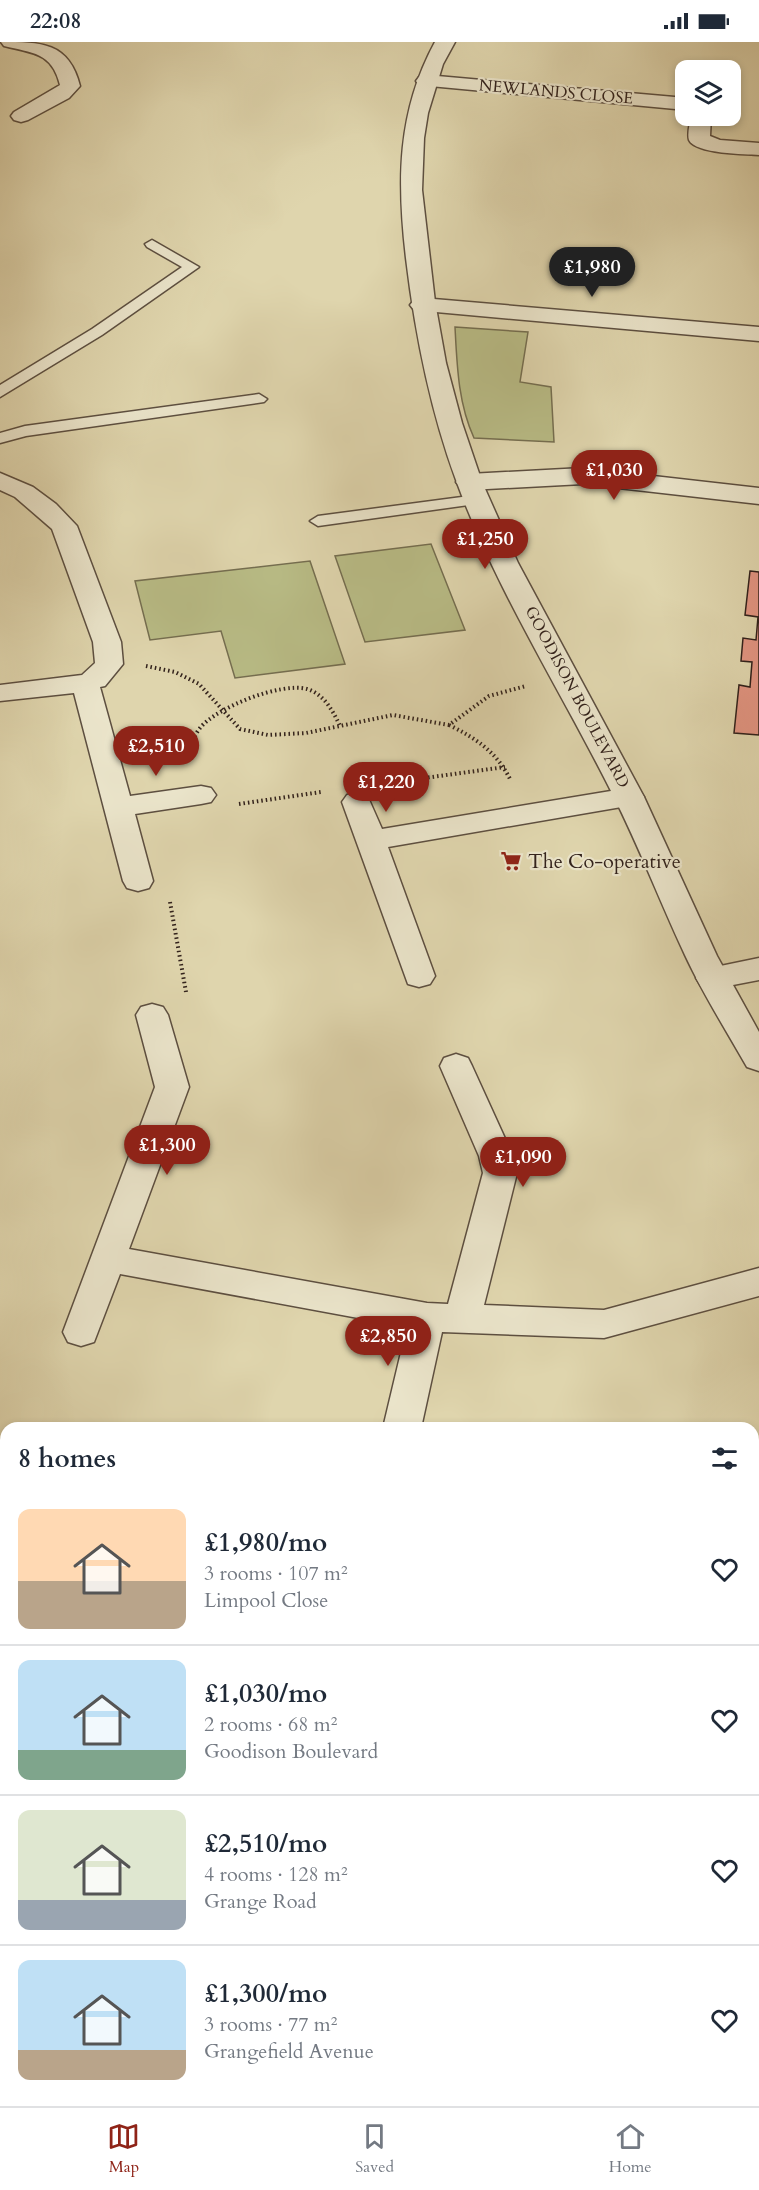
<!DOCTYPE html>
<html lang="en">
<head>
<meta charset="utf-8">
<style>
	body { margin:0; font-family:Cardo,serif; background:#f2f2f3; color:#1f2937; height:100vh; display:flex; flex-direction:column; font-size:22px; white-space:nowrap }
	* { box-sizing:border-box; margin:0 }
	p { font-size:20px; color:#747a83 }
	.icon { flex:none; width:33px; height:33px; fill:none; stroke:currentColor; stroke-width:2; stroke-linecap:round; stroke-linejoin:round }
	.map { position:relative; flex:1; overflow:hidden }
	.details { position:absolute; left:0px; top:1380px; width:759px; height:684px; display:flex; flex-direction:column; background:#fff; border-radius:18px 18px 0 0; box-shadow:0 3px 9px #0003 }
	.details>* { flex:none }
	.buttons { position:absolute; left:675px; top:18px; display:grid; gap:12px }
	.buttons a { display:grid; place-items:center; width:66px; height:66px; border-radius:12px; background:#fff; box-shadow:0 3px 9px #0003; font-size:30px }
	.price { position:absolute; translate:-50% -51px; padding:0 14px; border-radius:21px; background:#8f2418; color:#fff; font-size:20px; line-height:39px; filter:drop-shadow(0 2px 3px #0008) }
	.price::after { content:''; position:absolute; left:50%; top:36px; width:18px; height:14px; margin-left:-9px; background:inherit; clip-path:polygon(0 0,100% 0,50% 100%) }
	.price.on { background:#222; color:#fff }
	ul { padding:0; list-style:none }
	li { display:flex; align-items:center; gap:18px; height:150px; padding:0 18px }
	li+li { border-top:2px solid #e0e1e3 }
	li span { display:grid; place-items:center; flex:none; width:168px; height:120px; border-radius:12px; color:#555 }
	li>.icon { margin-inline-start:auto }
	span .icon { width:72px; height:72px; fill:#fffc; stroke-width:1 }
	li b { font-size:26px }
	h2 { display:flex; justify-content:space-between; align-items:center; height:72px; padding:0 18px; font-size:26px }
	.status { display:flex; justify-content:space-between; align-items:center; height:42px; padding:0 30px; background:#fff; direction:ltr }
	.status svg { height:16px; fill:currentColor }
	.dock { display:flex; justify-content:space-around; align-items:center; height:84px; border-top:2px solid #e0e1e3; background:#fff; font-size:16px; color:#747a83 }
	.dock a { display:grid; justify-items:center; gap:3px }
	.dock .on { color:#8f2418 }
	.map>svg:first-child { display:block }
</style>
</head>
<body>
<div class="status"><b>22:08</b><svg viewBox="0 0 49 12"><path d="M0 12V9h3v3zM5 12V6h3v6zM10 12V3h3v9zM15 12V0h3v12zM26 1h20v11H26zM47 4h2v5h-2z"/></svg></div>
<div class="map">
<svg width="759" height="2064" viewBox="0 0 759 2064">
	<rect width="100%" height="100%" fill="#dfd5ad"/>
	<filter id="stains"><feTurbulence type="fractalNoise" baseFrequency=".00333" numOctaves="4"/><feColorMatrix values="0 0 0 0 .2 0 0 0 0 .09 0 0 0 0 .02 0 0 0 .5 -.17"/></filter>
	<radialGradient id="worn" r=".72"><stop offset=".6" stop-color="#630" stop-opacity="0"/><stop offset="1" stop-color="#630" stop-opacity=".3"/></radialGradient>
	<path fill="#b8bb85" stroke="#756e50" stroke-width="1.5" d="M455 285 528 290 520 340 551 345 554 400 474 396C458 361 457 323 455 285Z
		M431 502 465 588 365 600 335 514Z
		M310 519 345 622 235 636 221 589 150 598 135 539Z"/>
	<path fill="#e29582" stroke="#32221c" stroke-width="1.5" d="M750 529 759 530V693L734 691 739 643 750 645 752 620 741 619 743 596 756 598 758 575 745 573Z"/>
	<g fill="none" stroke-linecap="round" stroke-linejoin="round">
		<g stroke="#5d4f40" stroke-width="3">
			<path id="service" d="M152 198 199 225 102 293 0 355V343L92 287 182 225 147 205 145 202Z
				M259 352 267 357 264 360 26 394 0 401V391L25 384Z
				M477 453 485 458 483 461 318 484 310 479 318 474Z"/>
		</g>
		<g stroke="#5d4f40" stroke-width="3">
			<path id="minor" d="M1 0C41 0 69 0 80 44L69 56 28 78 21 80 14 78 11 74 14 70 60 43C52 10 32 11 4 4Z
				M426 33 686 56V68L419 43 416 39 419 35Z
				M691 74H711L710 94 720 98 759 101V113C746 112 695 112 689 98 687 92 690 81 691 74Z
				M422 256 759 285V299L414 268 410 263 414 258Z
				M583 426 759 446V462L583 442 469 448 460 445 456 440 460 435 469 432Z
				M0 431 33 445 56 462 77 484 121 600 123 622 105 644 100 645 130 754 201 744 211 746 216 753 211 760 201 762 135 772 153 839 149 846 138 849 127 846 123 839 74 651 0 659V643L82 633 95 621 93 600 52 487 15 455 0 448Z
				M629 746 639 748 644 755 639 762 388 805 435 934 430 942 419 945 408 942 342 760 347 753 357 751 367 753 382 787Z
				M759 916V938L712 947 701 944 696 936 701 928Z
				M152 962 163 965 168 973 189 1045 129 1207 427 1261 448 1262 483 1131 479 1114 440 1024 444 1016 456 1012 468 1016 472 1024 513 1114 517 1131 484 1263 604 1268 759 1226V1254L604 1296 442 1290 421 1386H383L407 1285 120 1232 94 1300 81 1304 68 1300 63 1290 155 1045 136 973 141 965Z"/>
		</g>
		<g stroke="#5d4f40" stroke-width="3">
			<path id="tertiary" d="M435 0H455L443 22 428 71 424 96 422 148 435 260 446 321 462 381 482 440 518 521 644 755 717 914 759 990V1029L747 1025C726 988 703 952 685 913 660 860 639 804 612 751 560 647 496 548 456 438 430 367 415 291 406 216 397 139 397 70 435 0Z"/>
		</g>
		<path stroke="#32221c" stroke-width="4" stroke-dasharray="1.5 3" stroke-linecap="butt" d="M146 624 175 630 199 642 240 687 268 693 306 691 393 673 449 683 489 654 526 644
			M449 683C477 697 497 710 511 739
			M182 718C191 709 192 696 200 686 217 665 281 640 307 647 324 652 333 669 340 684
			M388 741 505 725
			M239 762 321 750
			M170 860 186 950"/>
		<use href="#service" fill="#eae4ca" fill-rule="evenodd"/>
		<use href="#minor" fill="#eae4ca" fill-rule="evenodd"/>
		<use href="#tertiary" fill="#eae4ca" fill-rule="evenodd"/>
	</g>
	<defs>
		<g id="supermarket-bare" transform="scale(1.62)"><path d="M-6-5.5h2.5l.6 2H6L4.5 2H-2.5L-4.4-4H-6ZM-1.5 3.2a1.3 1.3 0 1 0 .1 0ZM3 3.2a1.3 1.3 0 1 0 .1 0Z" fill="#8f2418" stroke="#eae4ca" stroke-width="2.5" paint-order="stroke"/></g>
	</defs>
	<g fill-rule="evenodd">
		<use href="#supermarket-bare" x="511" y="819"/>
	</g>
	<g text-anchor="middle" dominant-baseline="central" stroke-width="4.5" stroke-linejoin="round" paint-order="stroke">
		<g font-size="16" fill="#32221c" stroke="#eae4ca">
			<text transform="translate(556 50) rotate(5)">NEWLANDS CLOSE</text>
			<text transform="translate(577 655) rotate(62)">GOODISON BOULEVARD</text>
		</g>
		<g font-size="20" fill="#32221c" stroke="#eae4ca" text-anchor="start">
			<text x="528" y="819">The Co-operative</text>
		</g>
	</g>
	<rect width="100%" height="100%" filter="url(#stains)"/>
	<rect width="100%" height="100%" fill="url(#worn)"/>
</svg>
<div class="buttons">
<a><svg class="icon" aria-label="layers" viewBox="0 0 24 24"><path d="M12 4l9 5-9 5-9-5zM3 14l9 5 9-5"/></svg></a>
</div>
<b class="price on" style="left:592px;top:256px">£1,980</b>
<b class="price" style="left:614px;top:459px">£1,030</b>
<b class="price" style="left:485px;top:528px">£1,250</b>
<b class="price" style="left:156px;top:735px">£2,510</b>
<b class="price" style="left:386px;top:771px">£1,220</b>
<b class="price" style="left:167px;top:1134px">£1,300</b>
<b class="price" style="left:523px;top:1146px">£1,090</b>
<b class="price" style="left:388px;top:1325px">£2,850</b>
<section class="details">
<h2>8 homes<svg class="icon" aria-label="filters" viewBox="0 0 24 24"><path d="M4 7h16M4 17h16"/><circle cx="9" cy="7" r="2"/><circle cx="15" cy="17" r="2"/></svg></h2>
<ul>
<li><span style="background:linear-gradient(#ffd9b3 60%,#b9a48a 0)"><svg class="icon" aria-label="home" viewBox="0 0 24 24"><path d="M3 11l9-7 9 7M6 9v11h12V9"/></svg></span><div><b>£1,980/mo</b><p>3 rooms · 107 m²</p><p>Limpool Close</p></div><svg class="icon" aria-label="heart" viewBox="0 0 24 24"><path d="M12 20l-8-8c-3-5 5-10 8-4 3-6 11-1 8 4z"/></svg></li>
<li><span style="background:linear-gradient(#bfe0f5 75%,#7fa58c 0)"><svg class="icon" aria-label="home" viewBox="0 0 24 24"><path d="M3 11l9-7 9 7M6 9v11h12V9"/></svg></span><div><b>£1,030/mo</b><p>2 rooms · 68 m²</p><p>Goodison Boulevard</p></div><svg class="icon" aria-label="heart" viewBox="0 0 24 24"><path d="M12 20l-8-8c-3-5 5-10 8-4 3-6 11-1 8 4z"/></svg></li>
<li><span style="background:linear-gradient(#dfe7d0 75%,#9aa5b1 0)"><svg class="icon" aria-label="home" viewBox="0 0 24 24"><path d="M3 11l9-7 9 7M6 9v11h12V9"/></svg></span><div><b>£2,510/mo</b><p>4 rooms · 128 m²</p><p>Grange Road</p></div><svg class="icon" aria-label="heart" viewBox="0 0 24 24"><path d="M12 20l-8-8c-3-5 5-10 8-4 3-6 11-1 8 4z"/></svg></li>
<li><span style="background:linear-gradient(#bfe0f5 75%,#b9a48a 0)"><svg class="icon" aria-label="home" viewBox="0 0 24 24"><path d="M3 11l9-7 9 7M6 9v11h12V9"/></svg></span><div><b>£1,300/mo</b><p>3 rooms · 77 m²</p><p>Grangefield Avenue</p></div><svg class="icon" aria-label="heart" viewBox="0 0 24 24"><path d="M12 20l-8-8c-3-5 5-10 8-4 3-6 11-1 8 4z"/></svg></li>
</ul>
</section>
</div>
<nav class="dock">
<a class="on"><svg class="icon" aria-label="map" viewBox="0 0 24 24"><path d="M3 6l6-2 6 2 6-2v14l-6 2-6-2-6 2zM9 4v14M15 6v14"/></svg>Map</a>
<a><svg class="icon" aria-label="saved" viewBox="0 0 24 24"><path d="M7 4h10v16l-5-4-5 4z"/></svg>Saved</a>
<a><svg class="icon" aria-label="home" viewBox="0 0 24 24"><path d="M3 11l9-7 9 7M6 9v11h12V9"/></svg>Home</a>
</nav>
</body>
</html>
